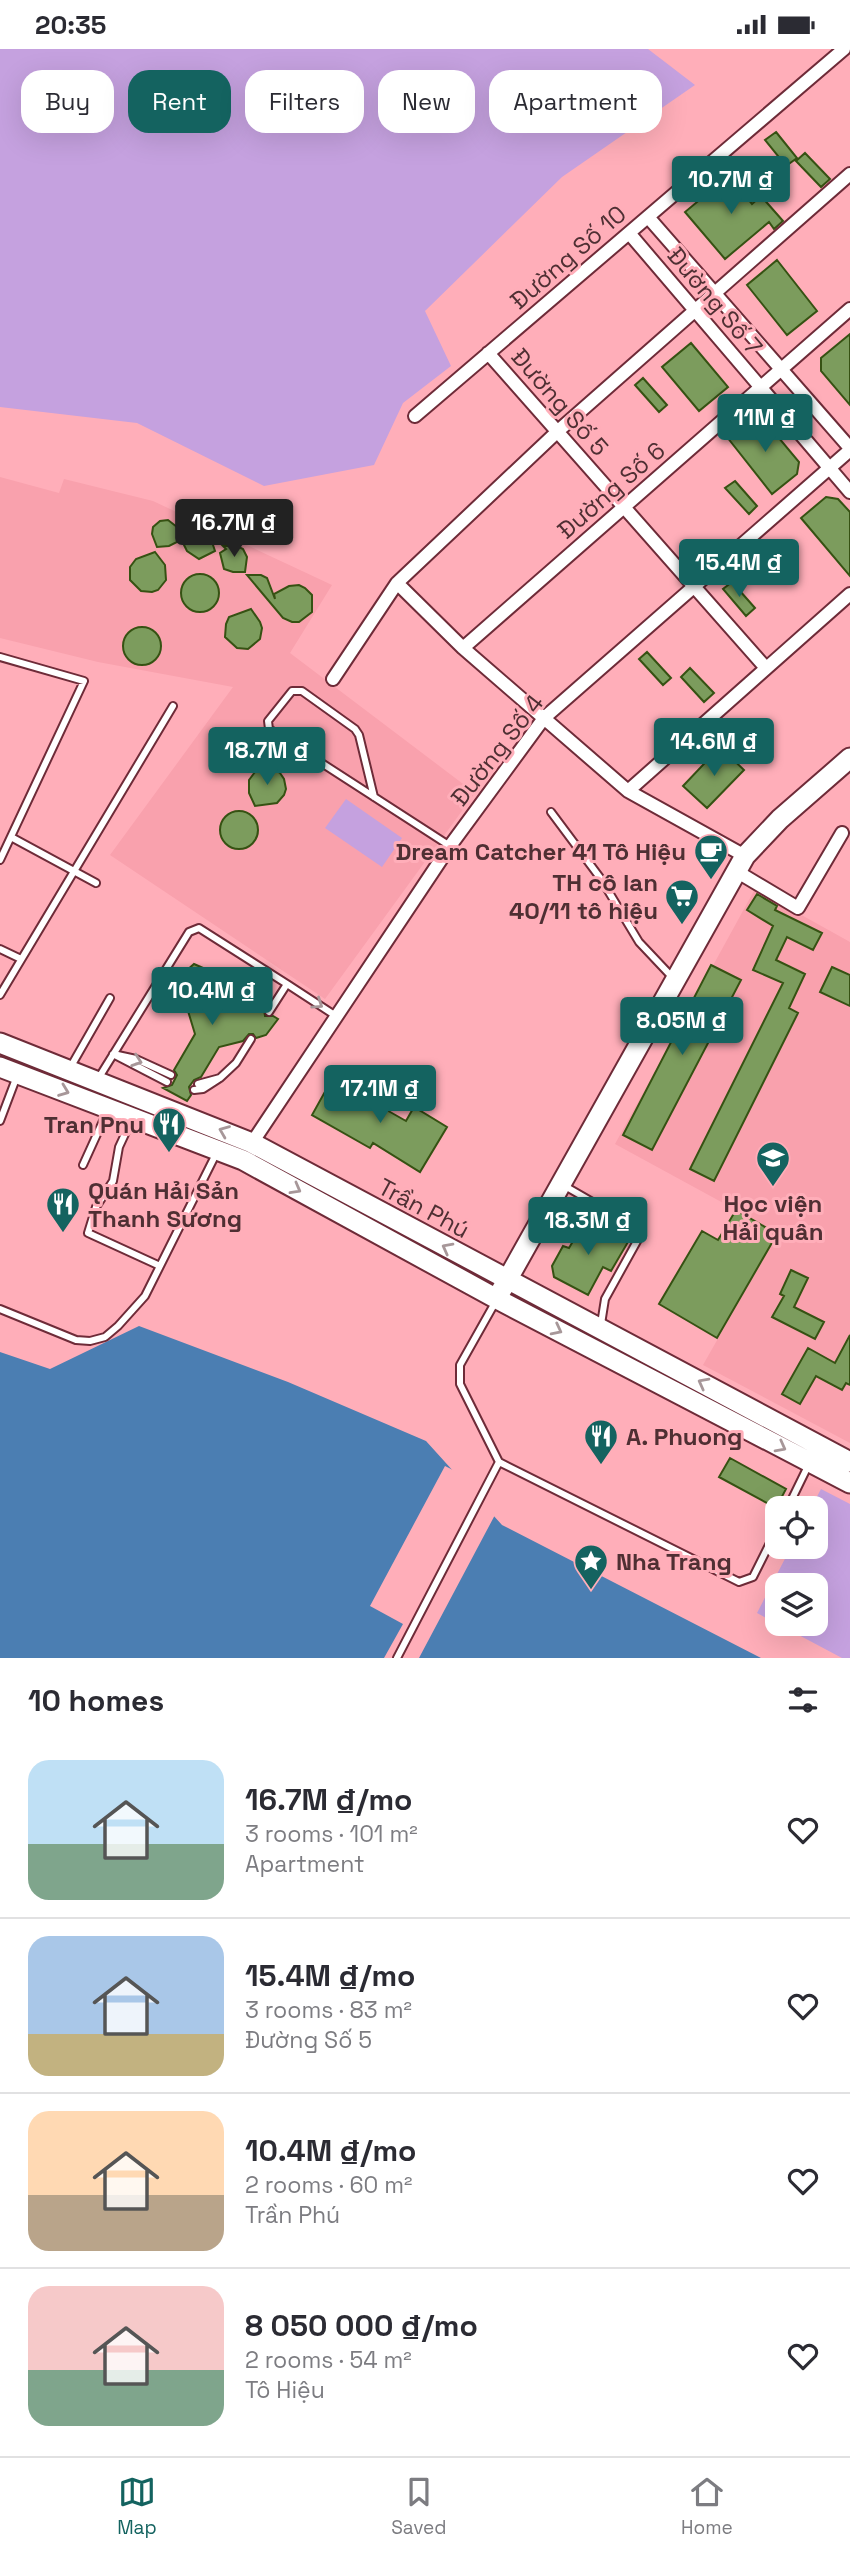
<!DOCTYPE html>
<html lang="en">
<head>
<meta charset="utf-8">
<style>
	body { margin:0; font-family:"Space Grotesk",sans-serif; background:#f7f7f7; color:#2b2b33; height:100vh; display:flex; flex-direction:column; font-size:26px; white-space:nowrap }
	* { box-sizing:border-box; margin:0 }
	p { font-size:23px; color:#7c7c81 }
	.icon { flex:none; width:38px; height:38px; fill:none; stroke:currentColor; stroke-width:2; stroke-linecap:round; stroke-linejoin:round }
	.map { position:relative; height:1609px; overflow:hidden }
	.panel { display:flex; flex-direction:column; background:#fff; flex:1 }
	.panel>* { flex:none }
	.hud { position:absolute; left:21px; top:21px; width:808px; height:63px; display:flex; gap:14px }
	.controls { position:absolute; left:765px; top:1447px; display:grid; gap:14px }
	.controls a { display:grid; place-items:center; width:63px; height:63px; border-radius:14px; background:#fff; box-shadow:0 7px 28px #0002; font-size:35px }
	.price { position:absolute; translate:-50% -60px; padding:0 16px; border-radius:7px; background:#146360; color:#fff; font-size:23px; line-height:46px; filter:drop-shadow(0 2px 4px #0008) }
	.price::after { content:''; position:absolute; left:50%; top:42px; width:21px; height:16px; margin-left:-10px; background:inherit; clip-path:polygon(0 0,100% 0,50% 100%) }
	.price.current { background:#222; color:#fff }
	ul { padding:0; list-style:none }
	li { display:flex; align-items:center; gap:21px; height:175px; padding:0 28px }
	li+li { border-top:2px solid #e1e1e2 }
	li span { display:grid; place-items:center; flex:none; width:196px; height:140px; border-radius:21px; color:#555 }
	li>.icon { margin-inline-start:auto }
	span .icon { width:84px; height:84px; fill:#fffc; stroke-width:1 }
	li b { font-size:30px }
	h2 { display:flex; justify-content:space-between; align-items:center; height:84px; padding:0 28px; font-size:30px }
	.tag { padding:0 24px; border-radius:21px; background:#fff; box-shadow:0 7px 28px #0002; font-size:24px; line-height:63px }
	.tag.current { background:#146360; color:#fff }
	.status { display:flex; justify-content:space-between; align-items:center; height:49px; padding:0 35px; background:#fff; direction:ltr }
	.status svg { height:19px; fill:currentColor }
	.dock { display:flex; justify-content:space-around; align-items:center; height:98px; border-top:2px solid #e1e1e2; background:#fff; font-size:19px; color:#7c7c81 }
	.dock a { display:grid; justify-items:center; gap:4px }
	.dock .current { color:#146360 }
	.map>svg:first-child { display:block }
</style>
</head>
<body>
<div class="status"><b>20:35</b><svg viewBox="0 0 49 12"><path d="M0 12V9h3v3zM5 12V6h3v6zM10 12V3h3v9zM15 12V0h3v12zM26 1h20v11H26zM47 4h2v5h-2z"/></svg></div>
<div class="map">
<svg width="850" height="1609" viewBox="0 0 850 1609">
	<rect width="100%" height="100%" fill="#ffaeb9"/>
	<path fill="#f9a1ad" d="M0 428 59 444 64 430 153 452 332 536 290 604 475 744 325 950 110 806 233 638 98 613 0 589Z
		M755 840 850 893V1394L703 1316 778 1184 615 1095Z"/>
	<path fill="#c5a1df" d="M0 0H648L695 36 562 128 425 262 451 317 403 354 374 416 264 437 137 374 0 358Z
		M346 750 402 789 382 818 325 779Z
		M821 1440 850 1455V1609H842L778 1575H816V1536H777V1575L757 1564 791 1498H816V1460L811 1459Z"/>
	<path fill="#4b7eb2" d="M139 1277 288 1333 426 1392 502 1476 761 1609H0V1303L50 1320Z"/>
	<path fill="#ffaeb9" d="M445 1417 461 1425 496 1464 419 1609H384L403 1575 370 1557Z"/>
	<path fill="#7c9c5d" stroke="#365213" stroke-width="2" d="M776 83 797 109 786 117 765 91Z
		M805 104 830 130 821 138 796 112Z
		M726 122 752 155 761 147 783 172 774 180 769 173 725 210 685 163 721 133 717 128Z
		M777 211 817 262 787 286 747 236Z
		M850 285V356L821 322V309Z
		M691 294 728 338 699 362 662 318Z
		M643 329 667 356 659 363 635 336Z
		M749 371H764L799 413 797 425 772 445 727 388Z
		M735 432 757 457 749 465 725 439Z
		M826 448 838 450 850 463V527L801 469Z
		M168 471 177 478 181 491 169 497 157 498 152 485 153 478 160 472Z
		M208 476 203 483 211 490 215 502 199 510 187 502 181 490Z
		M223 497H237L243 500 247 508 245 523H233L224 520 220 504 226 500Z
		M155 503 165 516 166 531 158 541 152 543 141 542 130 531V518L136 510Z
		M181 544a19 19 0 1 1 38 0a19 19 0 1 1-38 0Z
		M247 526H261L267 529 275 550 274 545 289 537 299 536 305 539 312 546V563L299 573H292L283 569Z
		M732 533 755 559 746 567 723 540Z
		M251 560 260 573 262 579 260 590 248 600 237 599 225 588 226 575 229 568Z
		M123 597a19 19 0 1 1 38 0a19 19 0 1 1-38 0Z
		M647 603 671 629 663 636 639 610Z
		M690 619 714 644 704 653 681 628Z
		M720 698 744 721 707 759 683 737Z
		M264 719H271L280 724 284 730 286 740 284 746 277 754 255 757 249 744V731L255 723Z
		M220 781a19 19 0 1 1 38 0a19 19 0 1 1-38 0Z
		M757 845 777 857 775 861 822 884 813 901 787 888 776 911 805 925 789 959 798 964 714 1132 690 1120 783 934 753 921 773 877 747 861Z
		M194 915 210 922 216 950 235 945 238 960 258 955 264 960 265 967H273L278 970 266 986 256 989 253 985H249L243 992 219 998 201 1028 194 1031 189 1038 191 1046 187 1052 163 1039 172 1036 177 1026 174 1021 195 985 178 929Z
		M711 916 741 931 652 1101 623 1086Z
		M832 918 850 926V957L820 943Z
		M332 1030 406 1072 414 1058 447 1078 420 1123 373 1094 370 1099 312 1066Z
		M736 1161 777 1185 717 1289 659 1255 702 1182 718 1191Z
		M586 1170 628 1193 611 1222 603 1218 588 1246 554 1228 552 1217 563 1197 569 1199Z
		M791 1221 808 1229 794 1258 824 1273 815 1290 772 1268 784 1247 780 1245Z
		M850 1286V1336L846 1334 842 1341 816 1327 800 1355 782 1345 808 1299 835 1314Z
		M730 1409 786 1440 776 1459 719 1428Z"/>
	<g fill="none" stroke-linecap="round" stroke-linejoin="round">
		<g stroke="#6e2b38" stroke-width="10">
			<path id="lane" d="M0 608 84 632 0 811
				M374 748 359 686 355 680 302 642H292L268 672 269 680 450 797
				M551 763 601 830 639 893 673 929
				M11 788 96 834
				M0 900 21 910
				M0 946 173 657
				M269 963 287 935 336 967
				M70 1019 110 949
				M220 1029 236 1014 251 990
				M98 1030 189 883 199 879 287 935
				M167 1033 113 1005 136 1010 171 1026
				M194 1041 203 1040 220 1029 198 1035
				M132 1070 119 1098 113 1132 96 1158 88 1184 160 1217
				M0 1072 17 1027
				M83 1116 108 1061
				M563 1136 636 1178 641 1185 605 1250 601 1275
				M496 1252 460 1316V1335L499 1413 739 1533 753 1528 777 1480
				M0 1260 76 1291 90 1292 105 1288 118 1277 145 1247 217 1103
				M787 1460 809 1415
				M397 1609 499 1413"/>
		</g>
		<g stroke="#6e2b38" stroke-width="16">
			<path id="street" d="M648 168 850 399
				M629 184 850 443
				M488 304 766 619
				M415 367 844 0
				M397 534 463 599 628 742 745 807
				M463 599 850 260
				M333 630 397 534 558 382 850 125
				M628 742 850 545
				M736 822 798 859 842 784
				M252 1094 450 797 544 669 850 401"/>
		</g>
		<g stroke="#6e2b38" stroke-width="23">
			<path id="secondary" d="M0 994 252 1094 850 1413
				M0 1018 243 1111 497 1250 850 1434
				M501 1242 745 807 780 770 850 709"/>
		</g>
		<use href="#lane" stroke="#fff" stroke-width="6"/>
		<use href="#street" stroke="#fff" stroke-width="12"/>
		<use href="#secondary" stroke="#fff" stroke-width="19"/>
	</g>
	<defs><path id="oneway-chevron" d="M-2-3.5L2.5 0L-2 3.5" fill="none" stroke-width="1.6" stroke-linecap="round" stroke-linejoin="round" transform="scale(1.75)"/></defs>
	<g stroke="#a79799">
		<use href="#oneway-chevron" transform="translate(318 955) rotate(34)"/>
		<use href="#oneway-chevron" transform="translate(137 1012) rotate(19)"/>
		<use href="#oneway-chevron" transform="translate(64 1042) rotate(21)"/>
		<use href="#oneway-chevron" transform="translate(224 1082) rotate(-158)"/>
		<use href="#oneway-chevron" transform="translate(296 1140) rotate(29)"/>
		<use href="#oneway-chevron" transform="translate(447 1199) rotate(-152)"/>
		<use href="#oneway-chevron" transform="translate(557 1281) rotate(27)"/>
		<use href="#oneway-chevron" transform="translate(703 1334) rotate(-152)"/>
		<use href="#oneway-chevron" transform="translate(781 1398) rotate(28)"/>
	</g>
	<defs>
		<g id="cafe-pin" transform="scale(1.75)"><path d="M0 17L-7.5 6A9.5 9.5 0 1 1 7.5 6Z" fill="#146360" stroke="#ffaeb9"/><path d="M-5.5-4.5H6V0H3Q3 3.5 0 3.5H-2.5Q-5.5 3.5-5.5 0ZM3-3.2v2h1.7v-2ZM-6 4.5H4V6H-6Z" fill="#fff"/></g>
		<g id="supermarket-pin" transform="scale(1.75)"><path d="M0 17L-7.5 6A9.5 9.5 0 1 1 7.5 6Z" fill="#146360" stroke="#ffaeb9"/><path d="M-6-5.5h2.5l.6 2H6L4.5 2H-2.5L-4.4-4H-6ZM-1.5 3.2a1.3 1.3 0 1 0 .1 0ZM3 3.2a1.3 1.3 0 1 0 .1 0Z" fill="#fff"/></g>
		<g id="restaurant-pin" transform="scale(1.75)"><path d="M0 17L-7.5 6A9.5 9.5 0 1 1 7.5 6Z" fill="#146360" stroke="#ffaeb9"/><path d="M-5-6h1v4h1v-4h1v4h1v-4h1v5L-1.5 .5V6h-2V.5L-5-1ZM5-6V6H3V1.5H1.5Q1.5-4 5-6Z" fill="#fff"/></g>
		<g id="university-pin" transform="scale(1.75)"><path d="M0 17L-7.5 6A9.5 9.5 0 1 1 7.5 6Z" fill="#146360" stroke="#ffaeb9"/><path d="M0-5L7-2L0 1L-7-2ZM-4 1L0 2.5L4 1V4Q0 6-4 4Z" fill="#fff"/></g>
		<g id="sight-pin" transform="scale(1.75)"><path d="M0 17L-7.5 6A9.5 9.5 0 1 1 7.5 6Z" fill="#146360" stroke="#ffaeb9"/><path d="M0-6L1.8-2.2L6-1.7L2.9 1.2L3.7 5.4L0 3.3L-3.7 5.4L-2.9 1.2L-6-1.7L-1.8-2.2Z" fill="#fff"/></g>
	</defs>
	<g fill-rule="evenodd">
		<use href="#cafe-pin" x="711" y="802"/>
		<use href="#supermarket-pin" x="682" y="847"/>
		<use href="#restaurant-pin" x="169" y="1075"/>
		<use href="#university-pin" x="773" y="1109"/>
		<use href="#restaurant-pin" x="63" y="1155"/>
		<use href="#restaurant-pin" x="601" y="1387"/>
		<use href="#sight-pin" x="591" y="1512"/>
	</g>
	<g text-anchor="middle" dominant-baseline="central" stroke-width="6" stroke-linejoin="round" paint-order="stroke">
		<g font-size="24" fill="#4f2f33" stroke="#ffaeb9">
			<text transform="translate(568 208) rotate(-41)">Đường Số 10</text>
			<text transform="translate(715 252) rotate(50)">Đường Số 7</text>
			<text transform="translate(560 353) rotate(49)">Đường Số 5</text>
			<text transform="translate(611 441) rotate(-41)">Đường Số 6</text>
			<text transform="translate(497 701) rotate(-52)">Đường Số 4</text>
			<text transform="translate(424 1159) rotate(28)">Trần Phú</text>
		</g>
		<g font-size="24" font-weight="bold" fill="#4f2f33" stroke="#ffaeb9" text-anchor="end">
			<text x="686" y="802">Dream Catcher 41 Tô Hiệu</text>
			<text x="658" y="833">TH cô lan<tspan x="658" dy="28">40/11 tô hiệu</tspan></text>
			<text x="144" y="1075">Tran Pnu</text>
			<text x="88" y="1141" text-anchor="start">Quán Hải Sản<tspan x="88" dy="28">Thanh Sương</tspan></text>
			<text x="773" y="1154" text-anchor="middle">Học viện<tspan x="773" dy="28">Hải quân</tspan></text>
			<text x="626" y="1387" text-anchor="start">A. Phuong</text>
			<text x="616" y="1512" text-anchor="start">Nha Trang</text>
		</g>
	</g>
</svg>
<div class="controls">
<a><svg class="icon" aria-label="locate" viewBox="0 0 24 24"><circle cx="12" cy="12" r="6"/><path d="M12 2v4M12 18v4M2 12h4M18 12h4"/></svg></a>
<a><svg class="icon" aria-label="layers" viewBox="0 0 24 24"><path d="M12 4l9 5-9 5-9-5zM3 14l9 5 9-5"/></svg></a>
</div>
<b class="price" style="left:731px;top:167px">10.7M ₫</b>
<b class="price" style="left:765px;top:405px">11M ₫</b>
<b class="price current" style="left:234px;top:510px">16.7M ₫</b>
<b class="price" style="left:739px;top:550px">15.4M ₫</b>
<b class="price" style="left:714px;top:729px">14.6M ₫</b>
<b class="price" style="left:267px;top:738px">18.7M ₫</b>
<b class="price" style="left:212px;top:978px">10.4M ₫</b>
<b class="price" style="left:682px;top:1008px">8.05M ₫</b>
<b class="price" style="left:380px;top:1076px">17.1M ₫</b>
<b class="price" style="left:588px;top:1208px">18.3M ₫</b>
<div class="hud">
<a class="tag">Buy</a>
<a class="tag current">Rent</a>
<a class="tag">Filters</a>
<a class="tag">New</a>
<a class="tag">Apartment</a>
</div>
</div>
<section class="panel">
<h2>10 homes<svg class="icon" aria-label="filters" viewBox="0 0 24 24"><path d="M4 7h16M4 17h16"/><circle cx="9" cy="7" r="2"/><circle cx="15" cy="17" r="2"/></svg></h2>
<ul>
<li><span style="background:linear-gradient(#bfe0f5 60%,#7fa58c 0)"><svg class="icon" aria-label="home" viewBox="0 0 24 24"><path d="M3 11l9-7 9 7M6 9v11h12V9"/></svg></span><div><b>16.7M ₫/mo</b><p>3 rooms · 101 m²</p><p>Apartment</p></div><svg class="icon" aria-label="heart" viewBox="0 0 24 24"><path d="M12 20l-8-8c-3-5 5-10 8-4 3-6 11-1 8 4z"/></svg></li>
<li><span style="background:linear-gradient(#a9c7e8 70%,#c2b280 0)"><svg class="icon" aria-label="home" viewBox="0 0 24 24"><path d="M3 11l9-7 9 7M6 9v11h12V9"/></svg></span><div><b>15.4M ₫/mo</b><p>3 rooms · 83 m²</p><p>Đường Số 5</p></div><svg class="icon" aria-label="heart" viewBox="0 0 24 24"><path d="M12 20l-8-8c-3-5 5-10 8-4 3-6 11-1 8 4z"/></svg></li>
<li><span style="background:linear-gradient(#ffd9b3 60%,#b9a48a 0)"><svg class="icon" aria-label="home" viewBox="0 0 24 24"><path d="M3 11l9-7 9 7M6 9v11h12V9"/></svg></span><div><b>10.4M ₫/mo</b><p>2 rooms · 60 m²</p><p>Trần Phú</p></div><svg class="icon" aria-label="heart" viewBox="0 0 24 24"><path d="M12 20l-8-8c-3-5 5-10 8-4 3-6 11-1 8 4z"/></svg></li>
<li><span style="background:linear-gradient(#f6c9c9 60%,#7fa58c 0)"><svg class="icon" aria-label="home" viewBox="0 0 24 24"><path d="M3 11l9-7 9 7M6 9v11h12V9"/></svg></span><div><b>8 050 000 ₫/mo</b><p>2 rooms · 54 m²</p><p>Tô Hiệu</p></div><svg class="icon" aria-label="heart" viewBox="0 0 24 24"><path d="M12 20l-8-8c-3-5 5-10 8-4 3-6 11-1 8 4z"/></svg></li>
</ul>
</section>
<nav class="dock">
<a class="current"><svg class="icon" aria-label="map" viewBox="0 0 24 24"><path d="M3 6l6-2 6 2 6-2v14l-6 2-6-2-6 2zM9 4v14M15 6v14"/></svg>Map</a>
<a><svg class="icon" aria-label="saved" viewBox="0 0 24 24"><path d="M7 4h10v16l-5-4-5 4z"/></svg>Saved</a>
<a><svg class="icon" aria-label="home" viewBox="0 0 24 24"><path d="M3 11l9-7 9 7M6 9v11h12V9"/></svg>Home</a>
</nav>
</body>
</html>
